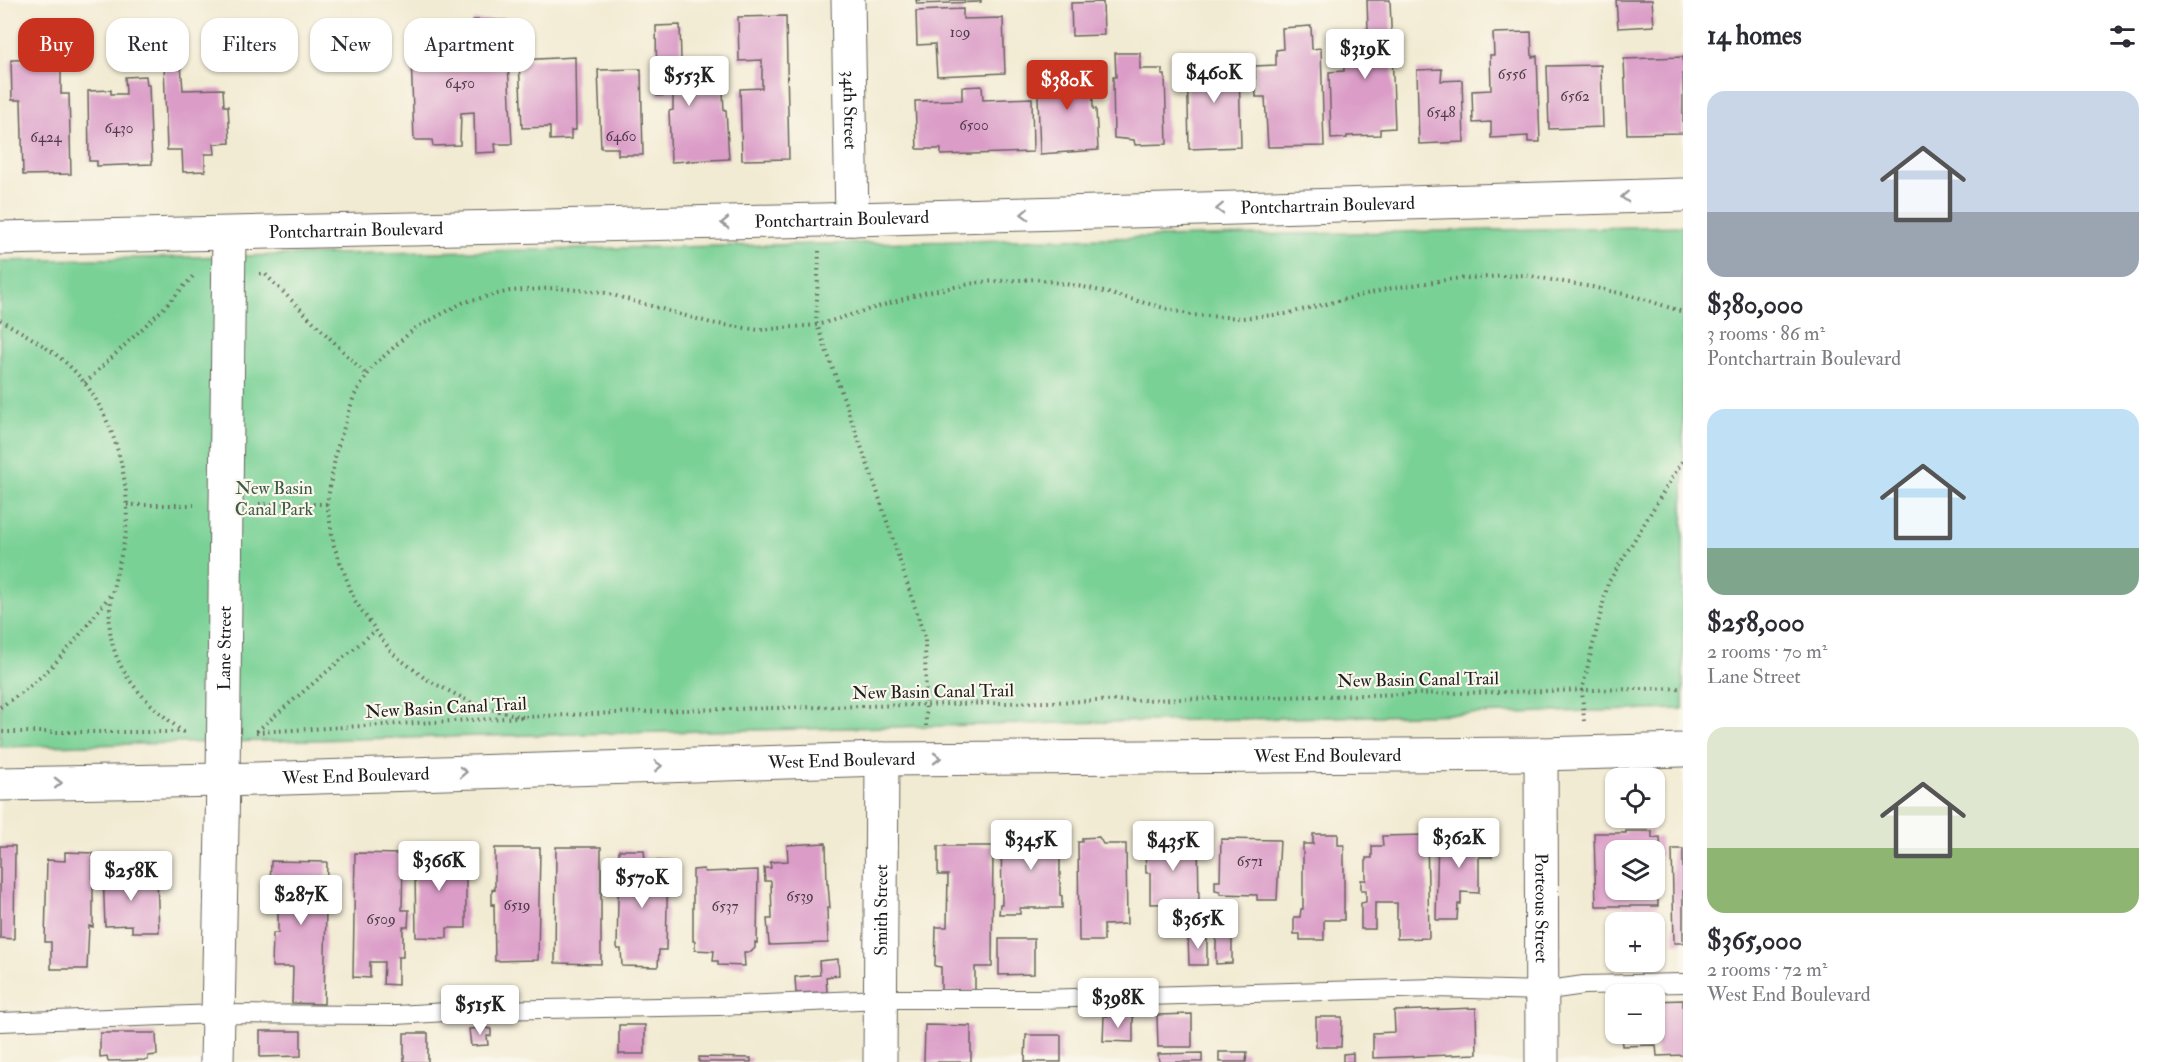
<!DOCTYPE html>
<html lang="en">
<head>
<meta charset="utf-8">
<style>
	body { margin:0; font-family:"IM FELL Double Pica",serif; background:#f2f2f3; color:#2b2b33; height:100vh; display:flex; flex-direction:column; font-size:22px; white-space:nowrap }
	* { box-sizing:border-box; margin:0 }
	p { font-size:20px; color:#7c7c81 }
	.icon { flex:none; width:33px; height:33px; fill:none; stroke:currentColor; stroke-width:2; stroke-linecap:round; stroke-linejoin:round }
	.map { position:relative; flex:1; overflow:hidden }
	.sheet { display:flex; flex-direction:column; background:#fff; width:480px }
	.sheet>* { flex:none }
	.top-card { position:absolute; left:18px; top:18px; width:570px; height:54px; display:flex; gap:12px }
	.controls { position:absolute; left:1605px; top:768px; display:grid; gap:12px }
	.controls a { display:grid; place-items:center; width:60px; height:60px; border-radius:12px; background:#fff; box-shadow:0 2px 4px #0004; font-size:30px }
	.price { position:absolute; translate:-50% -51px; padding:0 14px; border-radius:6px; background:#fff; color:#222; font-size:20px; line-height:39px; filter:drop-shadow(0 2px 3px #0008) }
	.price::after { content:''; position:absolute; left:50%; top:36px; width:18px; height:14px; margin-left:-9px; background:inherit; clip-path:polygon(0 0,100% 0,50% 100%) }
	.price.active { background:#c8321e; color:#fff }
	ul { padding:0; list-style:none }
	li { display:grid; align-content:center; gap:12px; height:318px; padding:0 24px }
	li span { display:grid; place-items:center; height:186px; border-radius:18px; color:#555 }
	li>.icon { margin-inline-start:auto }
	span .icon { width:108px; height:108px; fill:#fffc; stroke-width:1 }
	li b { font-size:26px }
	h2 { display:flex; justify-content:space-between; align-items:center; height:72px; padding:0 24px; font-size:26px }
	.pill { padding:0 21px; border-radius:18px; background:#fff; box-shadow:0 2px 4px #0004; font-size:21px; line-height:54px }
	.pill.active { background:#c8321e; color:#fff }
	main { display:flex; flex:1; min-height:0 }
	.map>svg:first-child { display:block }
</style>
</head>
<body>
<main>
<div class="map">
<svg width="1683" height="1062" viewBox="0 0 1683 1062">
	<rect width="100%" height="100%" fill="#fbf7ec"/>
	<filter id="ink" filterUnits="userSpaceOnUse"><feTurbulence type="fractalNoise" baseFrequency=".0167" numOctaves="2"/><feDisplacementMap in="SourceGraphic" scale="12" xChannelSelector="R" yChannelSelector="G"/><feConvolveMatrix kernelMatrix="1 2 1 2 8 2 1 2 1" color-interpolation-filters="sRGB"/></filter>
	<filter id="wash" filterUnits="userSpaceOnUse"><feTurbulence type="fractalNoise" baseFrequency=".008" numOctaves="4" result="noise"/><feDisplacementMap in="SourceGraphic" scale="24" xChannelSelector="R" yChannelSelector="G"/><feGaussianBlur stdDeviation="1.35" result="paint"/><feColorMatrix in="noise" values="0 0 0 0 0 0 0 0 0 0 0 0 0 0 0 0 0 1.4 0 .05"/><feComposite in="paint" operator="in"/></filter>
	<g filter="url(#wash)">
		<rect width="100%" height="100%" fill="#f2ebd3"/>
		<path fill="#7ad196" stroke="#4b7659" stroke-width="1.5" d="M1683 226V709L0 747V261Z"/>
		<g id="blocks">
			<path fill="#db9dc8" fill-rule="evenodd" d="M916 0H981V2L917 4Z
				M1367 0H1390L1395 128 1380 129V135L1347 136V138L1331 139 1329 72 1344 71 1343 38 1365 37V29H1368Z
				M1616 0H1652L1654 26 1618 28Z
				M1103 2 1104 35 1072 36 1071 3Z
				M963 9V19L1003 18 1005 73 937 76 935 44 917 45 916 11Z
				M786 16 789 159 742 160 740 89 762 88V60L739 61 738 17Z
				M473 20H506L512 144H495L496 152 475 153 474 112 461 113 460 145 433 146 432 140H414L411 55 475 53Z
				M79 24 80 56 57 57 55 25Z
				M680 25 682 93 723 92 724 110H726L729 159 671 162 669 111 673 110V95L657 96 656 26Z
				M1311 26 1312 49 1321 48 1324 146 1268 147 1265 97H1256L1255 66 1276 65V50L1283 49 1282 28Z
				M1531 32 1532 57 1537 56 1540 142H1528V136L1491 138V122L1473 123 1472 91 1491 90 1490 55H1494L1493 33Z
				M1115 53H1140V69H1162V75H1165L1167 144 1135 145 1134 140 1114 138 1113 77H1116Z
				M575 57 576 130H571V139L550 140V127L522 128 519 60Z
				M1683 57V133L1627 134 1624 59Z
				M1232 58V69H1239L1241 147 1189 149 1187 60Z
				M61 59V94H69L71 174 23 175 21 100H12L11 60Z
				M164 65H181L183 90 223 89 224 106H228L230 143 214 144 215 154H205V171L183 172 182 150H167Z
				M1601 65 1603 127 1549 129 1547 66Z
				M1092 67 1093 109H1096L1098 150 1040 154 1037 69Z
				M641 69 643 155H618V148H601L598 70Z
				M1442 69 1441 81 1462 80 1464 142 1419 144 1417 70Z
				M146 76 147 85H149L152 164 97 166V161H89L88 91 111 90V94H126L125 77Z
				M982 86 983 100 1032 98 1033 152 941 155V149H917L915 101 962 100V87Z
				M1626 831H1652V838L1660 837 1661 856H1657L1658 906H1596L1594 833H1626ZM1616 850H1654V890H1616Z
				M1001 833H1063V847H1060V895L1062 896V908H1020V914H999L1000 904H1002Z
				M1438 833 1493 834 1492 857H1479V893L1461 892V904H1458L1457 920H1436Z
				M1313 834H1338V845H1344V920H1324V940H1300V934H1294V917H1300L1301 909H1303V844H1313Z
				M1427 835 1429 938 1397 939V903H1375V929H1361V903L1366 902V890H1361V880H1366V858H1372V846H1383L1382 836Z
				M1099 837 1103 844H1126L1127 924 1104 925V941H1079L1078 842H1082V838Z
				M1221 839 1280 840 1277 900H1257V895L1220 894V891L1215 890V881H1220Z
				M1175 840H1198L1199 903 1150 904V873H1146L1145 845Z
				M826 843 827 884H828L830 908H827L828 943 769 945 767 919H772L771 881H765L764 868H771L770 862 788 861 787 845Z
				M0 846H15L14 939 0 938Z
				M938 846H993L992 967H975V992H941V967L935 966 936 927H947L948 875H938Z
				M556 847H601V964L555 963Z
				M495 848H540L538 960 495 961 494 904 492 905V889L495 890Z
				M1672 849H1683V943H1674Z
				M454 850V855H466V928H447V938L416 937 415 873H408V860L417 861V851Z
				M619 850H644L645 860 668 861 666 950H659L658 967 622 966 621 949H617Z
				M65 852 93 853V927L89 926 87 969H51V942H45L47 860 65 861Z
				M355 853 400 854 399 861H403L402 910H409L408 927H403V957H398V985L383 984 384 962H370V978L353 977Z
				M271 861 327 862 324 1004 292 1003 293 967H272L273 933H278V889H270Z
				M704 869 705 872 758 870 757 943 755 942V948L751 952H744L745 966 718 965V961H713L714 951 695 950V941H693V870Z
				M134 871V879L157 878 159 932H132V925L105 926 103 872Z
				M1232 922V963L1216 964V923Z
				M1207 934V965H1189L1188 935Z
				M999 939H1034V974L999 975Z
				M838 959 839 975 826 977 827 992 796 993 795 977 820 975 819 961Z
				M1683 1000V1055L1657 1056 1656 1045 1622 1046 1621 1034H1654V1001Z
				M1476 1008 1477 1054 1373 1058V1033L1395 1032 1394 1011Z
				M1192 1014V1047H1158L1157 1015Z
				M1104 1016H1133V1042L1103 1041Z
				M1316 1017H1342L1341 1047H1316Z
				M619 1025H645V1054H619Z
				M925 1025 971 1026V1062H924Z
				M485 1028 491 1029V1036H487L488 1045 471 1046 469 1029Z
				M260 1031H301V1056L260 1057Z
				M100 1033H156L157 1055 148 1056V1060L108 1061 107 1056 100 1057Z
				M404 1033H428V1062H404Z
				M1026 1035H1061V1062H1025Z
				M1219 1052H1247L1246 1062H1219Z
				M1202 1053V1062H1159L1158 1054Z
				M1353 1053V1062H1343V1054Z
				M699 1057 751 1058V1062H699Z"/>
		</g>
	</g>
	<g filter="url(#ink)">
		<use href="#blocks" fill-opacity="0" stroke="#67645c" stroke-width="1.5"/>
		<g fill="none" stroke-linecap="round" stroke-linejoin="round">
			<g stroke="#67645c" stroke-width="20">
				<path id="service" d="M0 1022 218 1014 397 1015 479 1010 718 1006 881 999H1038L1435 988 1542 991 1584 985 1683 983"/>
			</g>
			<g stroke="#67645c" stroke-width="35">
				<g id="minor">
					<path id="s1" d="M848 0 852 219"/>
					<path id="s2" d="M1541 754 1542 1062"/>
					<path id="s3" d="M217 1062 223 780 229 234"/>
					<path id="s4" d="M880 1062 882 759"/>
				</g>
			</g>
			<g stroke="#67645c" stroke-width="35">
				<g id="secondary">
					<path id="s5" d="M0 238 821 220 1683 195"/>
					<path id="s6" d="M0 784 223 780 882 759 1541 754 1683 750"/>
				</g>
			</g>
			<path stroke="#67645c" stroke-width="4" stroke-dasharray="1.5 4.5" stroke-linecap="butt" d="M819 251 816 322 875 485 925 638 926 726
				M260 274H265L367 375
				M0 320C27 335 58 352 78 375 114 415 135 489 124 542 117 577 102 613 114 649 124 684 156 710 183 732H0
				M85 383 167 305 195 274
				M259 504H327
				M127 505H194
				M0 707C52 675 75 641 111 594
				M523 717 478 706 426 679 392 653 355 601 334 546 327 504 336 452 354 396 373 366 414 329 464 302 510 291 556 288 602 292 711 323 759 330 817 325 927 292 981 282 1036 279 1089 288 1191 315 1242 318 1285 314 1387 289 1452 279 1524 275 1592 287 1637 297 1683 312
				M1584 721 1582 690 1608 583 1683 460
				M257 731 376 630
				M256 732 523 717 685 710 1683 688"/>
			<use href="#service" stroke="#fff" stroke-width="18"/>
			<use href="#minor" stroke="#fff" stroke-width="33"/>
			<use href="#secondary" stroke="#fff" stroke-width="33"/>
		</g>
		<defs><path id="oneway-chevron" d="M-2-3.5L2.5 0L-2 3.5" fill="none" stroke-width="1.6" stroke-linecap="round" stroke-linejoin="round" transform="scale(1.5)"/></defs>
		<g stroke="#999">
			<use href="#oneway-chevron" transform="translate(1625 197) rotate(178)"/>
			<use href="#oneway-chevron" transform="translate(1220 209) rotate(178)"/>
			<use href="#oneway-chevron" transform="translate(1025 214) rotate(178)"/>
			<use href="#oneway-chevron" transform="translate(725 223) rotate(179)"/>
			<use href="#oneway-chevron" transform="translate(937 758)"/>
			<use href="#oneway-chevron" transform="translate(658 766) rotate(-2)"/>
			<use href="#oneway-chevron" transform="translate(463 772) rotate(-2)"/>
			<use href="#oneway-chevron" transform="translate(58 783) rotate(-1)"/>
		</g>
	</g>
	<g text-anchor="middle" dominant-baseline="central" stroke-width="4.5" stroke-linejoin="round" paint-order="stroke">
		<g font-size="15" fill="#4c3c47">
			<text x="960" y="32">109</text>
			<text x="1512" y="74">6556</text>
			<text x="460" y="83">6450</text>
			<text x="1575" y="96">6562</text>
			<text x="1441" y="112">6548</text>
			<text x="974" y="125">6500</text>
			<text x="119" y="128">6430</text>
			<text x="621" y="136">6460</text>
			<text x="46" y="137">6424</text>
			<text x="1250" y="861">6571</text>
			<text x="800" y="896">6539</text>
			<text x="517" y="905">6519</text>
			<text x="725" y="906">6537</text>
			<text x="381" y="919">6509</text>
		</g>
		<g font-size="18" fill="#1c1c1c" stroke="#fbf7ec">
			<text stroke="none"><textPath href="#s1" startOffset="110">34th Street</textPath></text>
			<text stroke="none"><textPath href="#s5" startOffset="1328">Pontchartrain Boulevard</textPath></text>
			<text stroke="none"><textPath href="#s5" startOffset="842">Pontchartrain Boulevard</textPath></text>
			<text stroke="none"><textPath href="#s5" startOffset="356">Pontchartrain Boulevard</textPath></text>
			<text stroke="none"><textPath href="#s3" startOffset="414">Lane Street</textPath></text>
			<text transform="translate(1418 680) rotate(-1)">New Basin Canal Trail</text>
			<text transform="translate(933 692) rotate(-1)">New Basin Canal Trail</text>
			<text transform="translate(446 708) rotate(-3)">New Basin Canal Trail</text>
			<text stroke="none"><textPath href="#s6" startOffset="1328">West End Boulevard</textPath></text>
			<text stroke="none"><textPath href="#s6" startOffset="842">West End Boulevard</textPath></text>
			<text stroke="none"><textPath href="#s6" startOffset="356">West End Boulevard</textPath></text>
			<text stroke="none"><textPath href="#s2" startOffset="154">Porteous Street</textPath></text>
			<text stroke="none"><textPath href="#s4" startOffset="152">Smith Street</textPath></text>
		</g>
		<g font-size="18" fill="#3d5b47" stroke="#fbf7ec">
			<text x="274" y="488">New Basin<tspan x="274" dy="21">Canal Park</tspan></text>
		</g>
	</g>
</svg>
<div class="controls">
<a><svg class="icon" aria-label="locate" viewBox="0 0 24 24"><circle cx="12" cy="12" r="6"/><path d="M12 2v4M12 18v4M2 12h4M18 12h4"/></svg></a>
<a><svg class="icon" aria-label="layers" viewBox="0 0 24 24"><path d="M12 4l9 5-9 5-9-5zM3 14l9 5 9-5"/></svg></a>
<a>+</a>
<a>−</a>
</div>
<b class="price" style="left:1365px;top:80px">$319K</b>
<b class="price" style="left:1214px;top:104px">$460K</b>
<b class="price" style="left:689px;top:107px">$553K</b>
<b class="price active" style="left:1067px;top:111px">$380K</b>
<b class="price" style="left:1459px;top:869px">$362K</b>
<b class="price" style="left:1031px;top:871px">$345K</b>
<b class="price" style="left:1173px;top:872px">$435K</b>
<b class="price" style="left:439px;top:892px">$366K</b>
<b class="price" style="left:131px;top:902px">$258K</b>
<b class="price" style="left:642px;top:909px">$570K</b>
<b class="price" style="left:301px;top:926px">$287K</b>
<b class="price" style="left:1198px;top:950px">$365K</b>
<b class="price" style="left:1118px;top:1029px">$398K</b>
<b class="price" style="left:480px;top:1036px">$515K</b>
<div class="top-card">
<a class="pill active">Buy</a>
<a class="pill">Rent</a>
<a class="pill">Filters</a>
<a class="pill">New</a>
<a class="pill">Apartment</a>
</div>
</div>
<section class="sheet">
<h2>14 homes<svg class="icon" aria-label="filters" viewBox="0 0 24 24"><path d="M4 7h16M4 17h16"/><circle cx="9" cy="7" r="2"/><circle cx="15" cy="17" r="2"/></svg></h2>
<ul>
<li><span style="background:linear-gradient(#c9d6e8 65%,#9aa5b1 0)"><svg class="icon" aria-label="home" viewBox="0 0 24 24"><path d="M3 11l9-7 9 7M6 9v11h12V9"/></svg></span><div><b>$380,000</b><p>3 rooms · 86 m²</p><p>Pontchartrain Boulevard</p></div></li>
<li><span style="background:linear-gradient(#bfe0f5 75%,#7fa58c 0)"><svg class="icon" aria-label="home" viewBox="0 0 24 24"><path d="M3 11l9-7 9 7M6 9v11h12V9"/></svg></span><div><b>$258,000</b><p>2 rooms · 70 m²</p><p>Lane Street</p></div></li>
<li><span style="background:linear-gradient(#dfe7d0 65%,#8fb573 0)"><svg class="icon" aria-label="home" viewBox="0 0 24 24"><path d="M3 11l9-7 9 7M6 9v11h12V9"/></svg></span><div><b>$365,000</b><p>2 rooms · 72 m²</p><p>West End Boulevard</p></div></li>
</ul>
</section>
</main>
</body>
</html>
